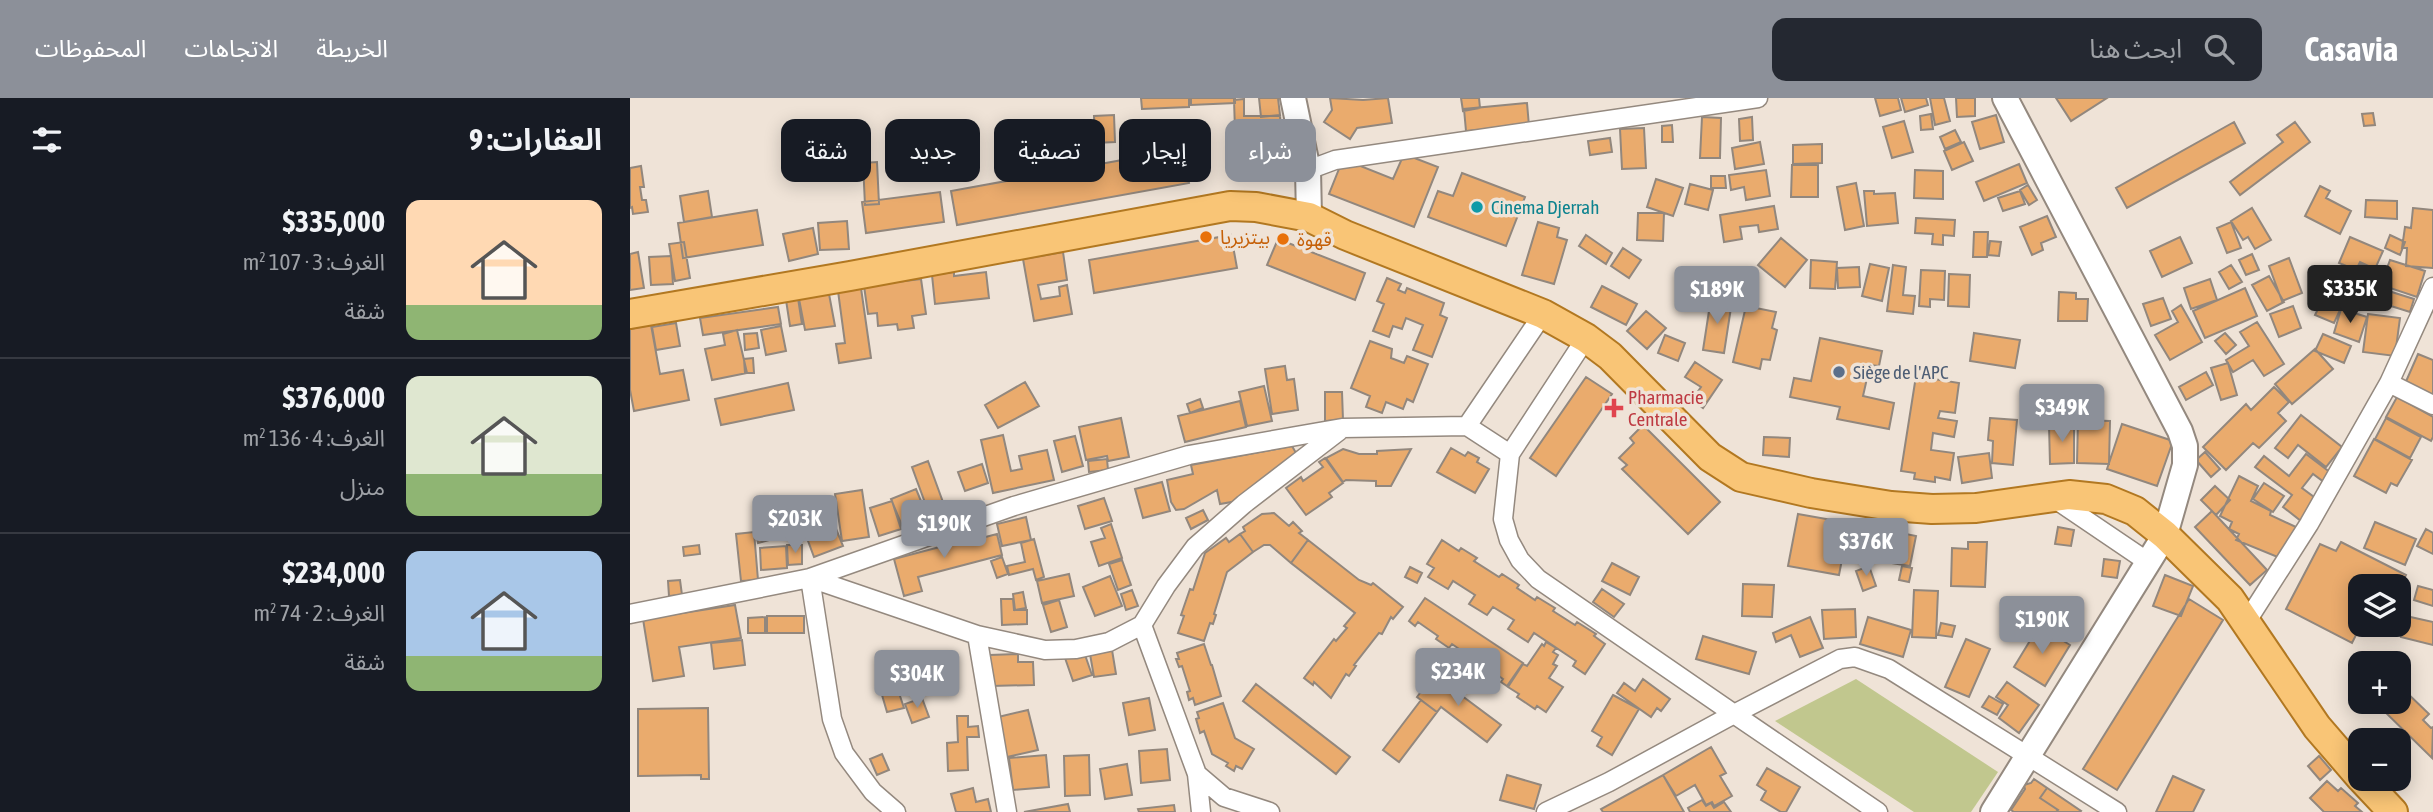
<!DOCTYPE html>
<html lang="ar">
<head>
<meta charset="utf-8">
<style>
	body { margin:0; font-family:"Asap Condensed","Noto Sans Arabic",sans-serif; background:#242831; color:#f1f3f6; direction:rtl; height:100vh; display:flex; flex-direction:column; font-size:26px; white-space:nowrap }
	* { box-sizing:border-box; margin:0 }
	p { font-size:23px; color:#9ea1a6 }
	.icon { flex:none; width:38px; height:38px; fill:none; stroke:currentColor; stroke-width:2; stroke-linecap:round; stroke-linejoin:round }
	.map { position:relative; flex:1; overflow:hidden; direction:ltr }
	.sheet { display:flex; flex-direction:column; background:#171b24; width:630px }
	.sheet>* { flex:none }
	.banner { position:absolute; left:21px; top:21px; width:665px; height:63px; direction:rtl; display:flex; gap:14px }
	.controls { position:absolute; left:1718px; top:476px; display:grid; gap:14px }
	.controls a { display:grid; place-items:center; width:63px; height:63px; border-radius:14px; background:#171b24; box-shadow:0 4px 18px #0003; font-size:35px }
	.price { position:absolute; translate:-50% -60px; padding:0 16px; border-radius:7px; background:#8c9099; color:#fff; font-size:23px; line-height:46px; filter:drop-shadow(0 2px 4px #0008) }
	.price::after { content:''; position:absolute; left:50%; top:42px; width:21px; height:16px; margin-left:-10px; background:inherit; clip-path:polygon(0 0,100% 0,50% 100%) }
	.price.active { background:#222; color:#fff }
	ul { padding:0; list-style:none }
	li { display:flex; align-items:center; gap:21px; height:175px; padding:0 28px }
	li+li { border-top:2px solid #363941 }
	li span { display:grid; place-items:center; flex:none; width:196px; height:140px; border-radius:14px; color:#555 }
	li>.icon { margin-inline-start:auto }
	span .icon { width:84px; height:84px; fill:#fffc; stroke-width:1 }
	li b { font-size:30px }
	h2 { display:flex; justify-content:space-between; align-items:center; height:84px; padding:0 28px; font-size:30px }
	.pill { padding:0 24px; border-radius:14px; background:#171b24; box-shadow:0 4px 18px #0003; font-size:24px; line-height:63px }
	.pill.active { background:#8c9099; color:#fff }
	header { display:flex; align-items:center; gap:42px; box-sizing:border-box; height:98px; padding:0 35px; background:#8c9099; color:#fff }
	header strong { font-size:33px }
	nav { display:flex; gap:38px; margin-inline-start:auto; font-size:24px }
	.search { width:490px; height:63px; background:#242831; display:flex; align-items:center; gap:18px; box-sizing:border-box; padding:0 24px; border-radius:14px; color:#9ea1a6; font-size:26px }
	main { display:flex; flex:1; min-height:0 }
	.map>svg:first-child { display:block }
</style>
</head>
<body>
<header>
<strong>Casavia</strong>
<div class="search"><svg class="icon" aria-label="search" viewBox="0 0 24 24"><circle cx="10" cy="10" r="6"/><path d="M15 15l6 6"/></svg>ابحث هنا</div>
<nav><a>الخريطة</a><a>الاتجاهات</a><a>المحفوظات</a></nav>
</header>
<main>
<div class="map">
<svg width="1803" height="714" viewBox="0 0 1803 714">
	<rect width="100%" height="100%" fill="#efe3d7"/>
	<path fill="#c1c78e" d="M1226 581 1368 674 1341 714H1284L1145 623Z"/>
	<path fill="#eaab6d" stroke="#92877d" stroke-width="2" d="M511 0H559V9L512 11Z
		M561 0H605V5L561 7Z
		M629 0H648L650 17 631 19Z
		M700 0 733 2 758 0 762 25 727 30 720 41 694 24 702 12Z
		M831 0H849L850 10 833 13Z
		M1245 0H1268L1271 12 1250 18Z
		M1271 0H1296L1298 7 1275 14Z
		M1300 0H1314L1320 23 1305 27Z
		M1326 0H1345V18L1327 19Z
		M1426 0H1477L1441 23Z
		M614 1V18H650L651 31 605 32 604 2Z
		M897 5 899 28 836 33 834 11Z
		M1743 15 1745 27 1734 28 1732 16Z
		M1301 16 1303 31 1291 32 1290 18Z
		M484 17 485 44 465 45 464 18Z
		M1366 17 1374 44 1350 51 1342 24Z
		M1072 19 1091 20 1090 60H1070Z
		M1122 19 1123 42 1110 43 1109 21Z
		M1274 23 1283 54 1262 60 1253 29Z
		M1604 24 1615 45 1497 110 1486 90Z
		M1665 24 1680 44 1610 97 1600 84 1653 44 1647 37Z
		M1042 27 1043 44H1032V28Z
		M1014 30 1016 70 992 71 990 31Z
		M1325 32 1331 44 1315 51 1310 39Z
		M980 40 982 54 960 57 958 43Z
		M657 41 658 74 608 76 607 43Z
		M1130 44 1134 66 1105 71 1102 50Z
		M1334 44 1343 63 1322 72 1314 53Z
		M1192 46V65L1163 66V47Z
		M553 51 559 85 327 127 321 93Z
		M774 56 808 69 784 129 699 96 713 61 763 81Z
		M247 64 249 106 235 107 233 65Z
		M1389 66 1397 85 1354 103 1346 84Z
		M1162 67H1188V99H1161Z
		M11 68 14 89H10L12 102H16L18 114 3 116 2 109 0 110V70Z
		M1136 72 1140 98 1116 102 1114 89 1101 92 1099 77Z
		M1285 72 1313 73V101L1284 100Z
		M832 75 895 99 876 148 798 119 808 93 823 98Z
		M1081 78H1095L1096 90H1081Z
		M1026 81 1053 90 1043 118 1017 109Z
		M1226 85 1234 128 1215 132 1207 89Z
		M1060 86 1083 92 1078 112 1055 106Z
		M1398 87 1407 102 1399 107 1390 92Z
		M1690 88 1700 93 1696 100 1721 113 1710 136 1675 118Z
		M78 93 82 119 54 124 50 98Z
		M1234 93H1244V96L1265 95 1268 125 1237 128Z
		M1390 93 1395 106 1373 113 1368 100Z
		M310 94 314 124 236 135 232 104Z
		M1736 102 1767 103V121L1735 119Z
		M1144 108 1148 131 1129 134 1128 127 1110 129 1112 141 1094 144 1090 117Z
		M1622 110 1641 142 1625 151 1618 139 1613 142 1601 123Z
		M1783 110 1803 112V170L1776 168 1777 150H1772L1775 129 1781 130Z
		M127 112 133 147 53 160 48 125Z
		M1008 115H1034L1033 143 1007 142Z
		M1417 118 1426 139 1411 145 1413 152 1402 157 1390 129Z
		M1286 120 1325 122 1324 138 1313 137V147L1302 146 1303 136 1285 135Z
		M217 123 219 151 190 152 188 125Z
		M908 124 929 130 927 139 937 142 924 186 892 177Z
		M1601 124 1611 150 1597 155 1587 130Z
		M183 130 188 156 159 163 153 136Z
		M1344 134H1358L1357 159H1343Z
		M601 137 607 170 464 195 459 162Z
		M956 137 982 155 976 166 949 148Z
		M1760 137 1775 144 1770 157 1755 150Z
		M1550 139 1562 165 1532 179 1520 153Z
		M1720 139 1753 153 1745 171 1730 164 1726 172 1709 165Z
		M1151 140 1177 162 1155 189 1128 167Z
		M648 141 735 175 725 202 637 167Z
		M1360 143 1371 144 1369 158 1358 157Z
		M54 144 60 180 45 183 39 146Z
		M993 150 1011 162 999 180 981 168Z
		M8 154 14 190 0 192V156Z
		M433 154 437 182 408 187 411 201 430 198 429 189 437 187 442 216 404 223 393 161Z
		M1622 156 1629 172 1616 177 1609 162Z
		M41 158 43 186 21 187 19 159Z
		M1659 160 1672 195 1652 203 1639 168Z
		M1181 162 1207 164 1205 191 1180 190Z
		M1760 162 1795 173 1787 199 1751 187Z
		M1240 166 1259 170 1252 203 1232 198Z
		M1730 166 1745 172 1741 182 1725 176Z
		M1263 167 1276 169 1273 197 1285 198 1283 216 1257 213Z
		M1601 167 1612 184 1599 191 1589 174Z
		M1229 169 1230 189 1208 190 1207 170Z
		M1291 172 1315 173 1314 202 1300 201V209L1289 208Z
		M324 174V178L356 174 359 200 305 206 302 177Z
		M1319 176 1340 177 1339 209 1318 208Z
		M1639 178 1654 204 1637 213 1622 187Z
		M757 180 771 186 768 192 775 195 777 190 814 205 810 217 817 220 802 259 783 252 793 227 776 220 772 231 763 228 759 239 743 233 754 206 747 203Z
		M291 181 296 216 282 218 284 230 268 232 267 226 248 228 247 215 238 216 234 188Z
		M1580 181 1587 202 1561 211 1554 190Z
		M972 188 1007 206 996 227 961 209Z
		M231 190 241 260 209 265 206 246 215 245 208 193Z
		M1615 190 1627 218 1575 240 1563 213Z
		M1749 190 1784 201 1780 214 1745 203Z
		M1429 194 1446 195V201H1458L1457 223H1428Z
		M199 196 205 228 175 232 169 201Z
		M168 200 172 226 160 228 156 202Z
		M1081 200 1102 203 1094 255 1073 252Z
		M1533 200 1541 221 1521 228 1513 206Z
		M1692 203 1710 212 1704 225 1685 217Z
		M1551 207 1572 244 1540 262 1525 237 1548 224 1542 213Z
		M1116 208 1146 214 1142 230 1147 232 1140 262 1132 261 1130 271 1103 264Z
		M1663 208 1671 230 1649 239 1640 216Z
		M148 209 151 226 73 237 70 220Z
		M1711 211 1737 219 1729 244 1704 235Z
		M1016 213 1036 230 1017 251 997 233Z
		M1738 216 1770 220 1765 258 1733 254Z
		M1627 224 1654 266 1634 278 1623 262 1603 274 1596 262 1619 248 1610 234Z
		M46 225 50 248 26 252 22 229Z
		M21 227 30 276 53 272 59 302 4 313 0 292V231Z
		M151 228 156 253 136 257 131 232Z
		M107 232 117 275 82 282 75 251 95 247 93 236Z
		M127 235 129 250 115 252 114 236Z
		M1344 235 1390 242 1385 270 1340 263Z
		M1595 235 1606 247 1596 256 1585 243Z
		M1693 236 1721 248 1714 265 1685 253Z
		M1035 237 1055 245 1048 263 1028 255Z
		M1190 240 1252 253 1249 268 1240 267 1233 298 1264 305 1259 331 1207 321 1210 309 1160 299 1164 280 1181 283Z
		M740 243 762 251 761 260 774 265 777 258 798 266 783 304 777 301 773 311 756 304 752 315 736 309 740 298 721 290Z
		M1685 251 1703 271 1662 306 1645 286Z
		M1788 256 1803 262V300L1774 288Z
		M123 260 124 275H115L114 261Z
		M1065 264 1092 282 1073 310 1062 302 1071 289 1055 279Z
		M1598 265 1607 297 1591 302 1581 270Z
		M655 268 657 282 664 281 668 312 642 316 635 271Z
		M1576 274 1583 287 1556 302 1549 289Z
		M1286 278 1329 285 1325 315 1310 313 1308 320 1327 323 1324 339 1303 335 1301 352 1324 355 1320 382 1305 379V384L1284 381 1285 375 1271 373Z
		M956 279 982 296 926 378 900 360Z
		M395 284 409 308 368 330 355 307Z
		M158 285 164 312 91 327 85 301Z
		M634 288 642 323 617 328 609 294Z
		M1644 289 1659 304 1648 315 1656 323 1629 350 1623 345 1596 372 1573 349 1616 306 1621 312Z
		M695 294H712L713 322 695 323Z
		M1767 299 1803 319V339L1801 343 1756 319Z
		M570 301 573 310 560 315 557 306Z
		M610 303 616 329 555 344 548 318Z
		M1671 317 1712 349 1696 369 1668 347 1658 360 1645 350Z
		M491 320 499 359 478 363 477 358 456 362 449 329Z
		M1360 320 1387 322 1383 367 1362 365 1363 343 1358 342Z
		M1756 320 1791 339 1780 360 1745 341Z
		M1448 322 1480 323 1479 366 1447 365Z
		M1492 326 1543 343 1527 388 1477 371Z
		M1013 327 1090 404 1058 436 992 371 997 367 989 360 1004 345 1000 340Z
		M1419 327H1444V365L1420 366Z
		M373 337 381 373 392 371 389 358 417 352 424 382 363 395 351 342Z
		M445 338 453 368 432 374 424 343Z
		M1134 339 1160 340 1159 359 1133 357Z
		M1744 341 1782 362 1767 388 1761 385 1756 395 1724 378Z
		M662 348 666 355 607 403 590 406 587 392 554 411 546 412 541 404 537 382 563 376 561 367Z
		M821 350 835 358 838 354 849 360 847 364 859 371 845 395 807 374Z
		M713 351 729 356H747V353L781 351 761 388H746V383L716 382 713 384 696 360Z
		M1575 354 1590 371 1581 379 1566 362Z
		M1359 355 1362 380 1332 385 1328 359Z
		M1676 356 1701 375 1694 384 1683 376 1672 390 1688 402 1671 423 1653 409 1662 397 1625 369 1634 358 1659 378Z
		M695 360 713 385 699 395 702 399 676 417 656 390 671 379 673 383 693 369 689 364Z
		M477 361 478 372 459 374 458 363Z
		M298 363 314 407 298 413 282 369Z
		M352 366 358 385 335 393 328 374Z
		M1609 378 1628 388 1621 403 1641 413 1640 417 1666 429 1650 460 1606 442 1609 436 1599 431 1602 424 1590 418Z
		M532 384 540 413 513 420 505 391Z
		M1634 385 1654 398 1643 414 1623 401Z
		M1585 388 1600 402 1586 417 1571 402Z
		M286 391 298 420 273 430 261 401Z
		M232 392 239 439 212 443 205 396Z
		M474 400 482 423 455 431 448 408Z
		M262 403 271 431 249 438 240 410Z
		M573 412 578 422 561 431 556 420Z
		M1582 413 1637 472 1620 487 1565 429Z
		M644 415 659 428 663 424 672 433 669 435 678 442 661 465 640 447H634L623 454 610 436 615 433 613 429 632 416Z
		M1168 416 1219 425 1209 477 1158 468Z
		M161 418 164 430 140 437 136 425Z
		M396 419 401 442 372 448 367 426Z
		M202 421 213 448 184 459 174 432Z
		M1745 424 1786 441 1775 467 1734 450Z
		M1238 425 1266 430V434L1286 438 1280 468 1214 457 1220 426 1238 429Z
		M481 426 492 460 469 468 461 444 475 440 471 430Z
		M1428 429 1444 432 1441 448 1425 446Z
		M136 430 139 442 128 445 125 432Z
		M1796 431 1803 435V456L1787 448Z
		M124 434 128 482 111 483 106 436Z
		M367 436 372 457 288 479 292 493 274 498 264 461 344 440V442Z
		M610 436 623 454 597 474 584 516 586 517 583 526 580 525 574 543 548 535 554 518 551 517 560 491 563 492 575 455 596 440 599 444Z
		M404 441 414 479 406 482 403 471 379 477 377 468 395 464 391 445Z
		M678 442 729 482 741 487 743 485 773 509 763 521 761 519 752 536 749 535 724 567 726 568 719 578 716 576 701 600 684 584 683 587 674 580 704 541 706 543 717 530 714 528 725 515 661 465Z
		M812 442 829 453 831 450 847 460 844 463 869 479 872 476 889 487 887 490 905 502 907 499 925 510 923 513 945 527 947 524 966 536 964 538 975 546 955 576 943 568 946 563 904 535 898 544 878 531 884 522 863 509 857 517 839 506 845 497 823 483 818 491 798 479 804 470 797 466Z
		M1338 444H1357L1355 489 1321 488 1322 450 1338 451Z
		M1711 444 1776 477 1769 491V488H1731V527H1740L1737 533 1730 529 1722 545 1656 511 1690 446 1706 453Z
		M69 447 70 456 54 458 53 449Z
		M157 447H172V466L158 467Z
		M156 448 157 470 131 472 130 450Z
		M372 459 378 476 367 480 361 463Z
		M1474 461 1490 463 1487 480 1472 478Z
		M492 462 501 487 488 492 479 466Z
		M982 465 1009 479 1000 497 972 483Z
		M1239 468 1246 488 1233 493 1226 473Z
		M1272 468 1282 470 1279 484 1269 482Z
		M780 469 792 475 787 485 775 479Z
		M439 476 444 498 412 505 407 483Z
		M1535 477 1563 488 1551 518 1523 508Z
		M480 478 492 508 465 518 453 489Z
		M50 482 52 497 39 498 38 483Z
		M1113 486 1144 487 1142 519 1112 518Z
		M1788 488 1803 492V508L1784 502Z
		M972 491 994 506 984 519 963 504Z
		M502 492 508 508 496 512 491 496Z
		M1284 492 1308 493 1306 540 1282 539Z
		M393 494 396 510 385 512 383 496Z
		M795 500 893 565 877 588 871 584 873 581 853 567 851 571 840 563 842 560 822 546 819 550 806 541 808 538 788 524 785 528 779 523Z
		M371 501H383L384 512H397V526L372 527Z
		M1559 501 1593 522 1487 692 1453 671Z
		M429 502 437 529 421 534 413 507Z
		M105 507 111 540 49 549 54 578 23 583 13 521Z
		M1225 511 1226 539 1194 541 1192 512Z
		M137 518H174V535H137Z
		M1776 518 1803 524V547L1771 539Z
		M135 519V535H118V520Z
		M1180 519 1193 550 1170 559 1161 537 1146 544 1143 535Z
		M1238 519 1281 532 1273 559 1230 546Z
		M1311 525 1325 528 1322 539 1308 537Z
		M1409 528 1440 547 1415 588 1384 569Z
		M1073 538 1126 554 1119 576 1066 561Z
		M1336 541 1360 551 1339 599 1315 589Z
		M112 542 115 567 84 571 81 545Z
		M916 544 926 550 923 554 928 557 923 566 927 568 919 580 933 589 916 614 907 608 905 611 887 599 889 596 878 589 893 566 897 568 912 546 914 548Z
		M574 546 581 567H582L591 598 565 607 563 600 559 602 557 594 560 593 552 568 549 569 546 561H549L547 555Z
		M482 552 486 576 464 579 460 556Z
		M454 554 462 577 443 583 435 560Z
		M388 556V564H403L404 587 361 588 360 557Z
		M804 577 871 627 857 644 811 609 769 664 753 652 791 602 787 599Z
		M804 577 871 627 857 644 811 609 807 614 787 599Z
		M1013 581 1040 601 1031 613 1027 610 1021 619 987 595 994 585 1005 593Z
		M1377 584 1409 607 1389 635 1369 620 1378 607 1366 599Z
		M626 586 720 659 706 676 613 603Z
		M1773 591 1799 616 1793 622 1801 630 1803 629 1802 660 1753 612 1760 604H1769V595Z
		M1773 591 1799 616 1793 622 1801 630 1803 629 1802 660 1753 612 1760 604H1769V595Z
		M268 592 274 610 257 614 252 597Z
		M983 597 1009 611 982 657 967 648 972 639 962 633Z
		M1359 598 1373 606 1367 617 1352 609Z
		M292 600 299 619 282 625 275 606Z
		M519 600 525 632 499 637 493 605Z
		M593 605 605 640 624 651 612 671 606 668 604 673 596 668 598 665 582 656 574 633 570 635 566 621 569 620 567 614Z
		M78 610 79 681H71V677L8 678V611Z
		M398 612 408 652 377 659 368 619Z
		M327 618H338V629L348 628 349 639H337L338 672 318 673 317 645 328 644Z
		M1081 649 1096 675 1090 678 1102 698 1084 708 1082 704 1076 707 1065 687 1046 698 1033 677Z
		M537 651 540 682 511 685 509 653Z
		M252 656 259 672 247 677 240 661Z
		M416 657 419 689 383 692 379 660Z
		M459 657 460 697 435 698 434 658Z
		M1689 658 1701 672 1690 682 1678 668Z
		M497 666 502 697 475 701 470 671Z
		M1137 670 1170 689 1156 714H1151L1131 702 1136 693 1127 687Z
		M877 677 911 687 904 711 870 702Z
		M1033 677 1054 714H973L971 711Z
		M1543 678 1574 692 1563 714H1526Z
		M1404 681 1451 713 1450 714H1384L1381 712 1395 691 1394 687 1401 685Z
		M1404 681 1417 690 1410 700 1428 712 1426 714H1384L1381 712 1395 691 1394 687 1401 685Z
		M1697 683 1708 693 1711 690 1728 705 1725 708 1732 714H1694L1680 700Z
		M343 690 346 704 358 701 361 714H326L321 696Z
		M1072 702 1076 708 1081 705 1084 710 1094 704 1101 714H1060L1058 710Z
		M438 706 440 714H394Z
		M544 707 545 714H509L508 711Z"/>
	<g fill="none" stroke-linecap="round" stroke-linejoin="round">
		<g stroke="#94897f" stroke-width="21">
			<path id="street" d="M678 72 705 62 1128 0
				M1759 285 1803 307
				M837 328 913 216
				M1422 399 1518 464
				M0 516 180 480 384 408 559 357 712 330 837 328 880 356
				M1617 523 1679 426 1759 285 1803 189
				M347 537 377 714
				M567 676 594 699 640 714
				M266 714 243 694 214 655 202 621 180 480 347 537 415 552 446 551 479 544 512 527
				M571 714 567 676 512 527 536 488 565 449 614 406 709 333
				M916 714 979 684 1104 616 908 481 890 462 879 442 873 421 880 356 956 240
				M1248 714 1104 616 1210 561 1225 559 1259 571 1487 714"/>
		</g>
		<g stroke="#94897f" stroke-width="28">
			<path id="secondary" d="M663 0 678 72 679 119
				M1363 714 1535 437 1555 367V348L1550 333 1375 0"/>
		</g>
		<g stroke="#b27821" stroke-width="32">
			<path id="primary" d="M0 216 220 178 600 108 626 109 679 119 715 137 913 216 956 240 980 258 1080 359 1111 379 1181 395 1261 408 1302 411 1346 410 1439 397 1476 401 1505 413 1535 437 1600 501 1687 629 1731 680
				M1732 681 1763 714"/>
		</g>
		<use href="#street" stroke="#fff" stroke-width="18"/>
		<use href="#secondary" stroke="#fff" stroke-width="24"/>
		<use href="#primary" stroke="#f9c576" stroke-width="28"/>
	</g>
	<circle fill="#0f9aa8" stroke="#efe3d7" stroke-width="2.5" cx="847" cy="109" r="7"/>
	<g fill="#e8710a" stroke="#efe3d7" stroke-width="2.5">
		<circle cx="576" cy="139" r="7"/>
		<circle cx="653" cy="141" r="7"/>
	</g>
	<circle fill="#5c6f8a" stroke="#efe3d7" stroke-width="2.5" cx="1209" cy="274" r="7"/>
	<path fill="#e0444e" stroke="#efe3d7" stroke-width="2.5" d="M980.5 299.5h7v7h7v7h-7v7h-7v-7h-7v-7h7z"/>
	<g text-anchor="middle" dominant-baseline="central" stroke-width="7" stroke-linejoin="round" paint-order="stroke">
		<g font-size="19" fill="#0d838f" stroke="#efe3d7" text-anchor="start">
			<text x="861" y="109">Cinema Djerrah</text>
		</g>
		<g font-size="19" fill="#c56008" stroke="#efe3d7" text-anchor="start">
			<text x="590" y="139">بيتزيريا</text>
			<text x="667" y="141">قهوة</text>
		</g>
		<g font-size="19" fill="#4e5e75" stroke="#efe3d7" text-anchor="start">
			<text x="1223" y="274">Siège de l'APC</text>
		</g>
		<g font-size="19" fill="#be3a42" stroke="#efe3d7" text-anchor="start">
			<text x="998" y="299">Pharmacie<tspan x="998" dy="22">Centrale</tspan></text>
		</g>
	</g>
</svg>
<div class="controls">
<a><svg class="icon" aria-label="layers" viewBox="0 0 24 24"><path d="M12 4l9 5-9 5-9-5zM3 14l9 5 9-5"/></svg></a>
<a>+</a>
<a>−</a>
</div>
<b class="price active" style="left:1720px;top:227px">$335K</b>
<b class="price" style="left:1087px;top:228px">$189K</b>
<b class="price" style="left:1432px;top:346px">$349K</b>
<b class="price" style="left:165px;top:457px">$203K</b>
<b class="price" style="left:314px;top:462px">$190K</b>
<b class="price" style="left:1236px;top:480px">$376K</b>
<b class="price" style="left:1412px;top:558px">$190K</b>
<b class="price" style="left:828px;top:610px">$234K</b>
<b class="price" style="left:287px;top:612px">$304K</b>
<div class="banner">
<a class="pill active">شراء</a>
<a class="pill">إيجار</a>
<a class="pill">تصفية</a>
<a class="pill">جديد</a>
<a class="pill">شقة</a>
</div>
</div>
<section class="sheet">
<h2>العقارات: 9<svg class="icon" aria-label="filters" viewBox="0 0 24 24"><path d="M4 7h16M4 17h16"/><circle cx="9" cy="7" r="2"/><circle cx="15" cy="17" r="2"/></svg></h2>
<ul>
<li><span style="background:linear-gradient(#ffd9b3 75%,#8fb573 0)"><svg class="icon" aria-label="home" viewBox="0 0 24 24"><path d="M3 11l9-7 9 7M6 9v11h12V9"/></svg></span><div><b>$335,000</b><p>الغرف: 3 · 107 m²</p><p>شقة</p></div></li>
<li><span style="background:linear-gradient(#dfe7d0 70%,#8fb573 0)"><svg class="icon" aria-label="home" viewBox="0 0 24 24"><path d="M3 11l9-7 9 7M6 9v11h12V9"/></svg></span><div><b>$376,000</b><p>الغرف: 4 · 136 m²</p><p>منزل</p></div></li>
<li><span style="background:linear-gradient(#a9c7e8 75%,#8fb573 0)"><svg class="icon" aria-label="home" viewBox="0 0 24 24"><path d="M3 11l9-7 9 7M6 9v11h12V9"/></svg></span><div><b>$234,000</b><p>الغرف: 2 · 74 m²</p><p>شقة</p></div></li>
</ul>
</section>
</main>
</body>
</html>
